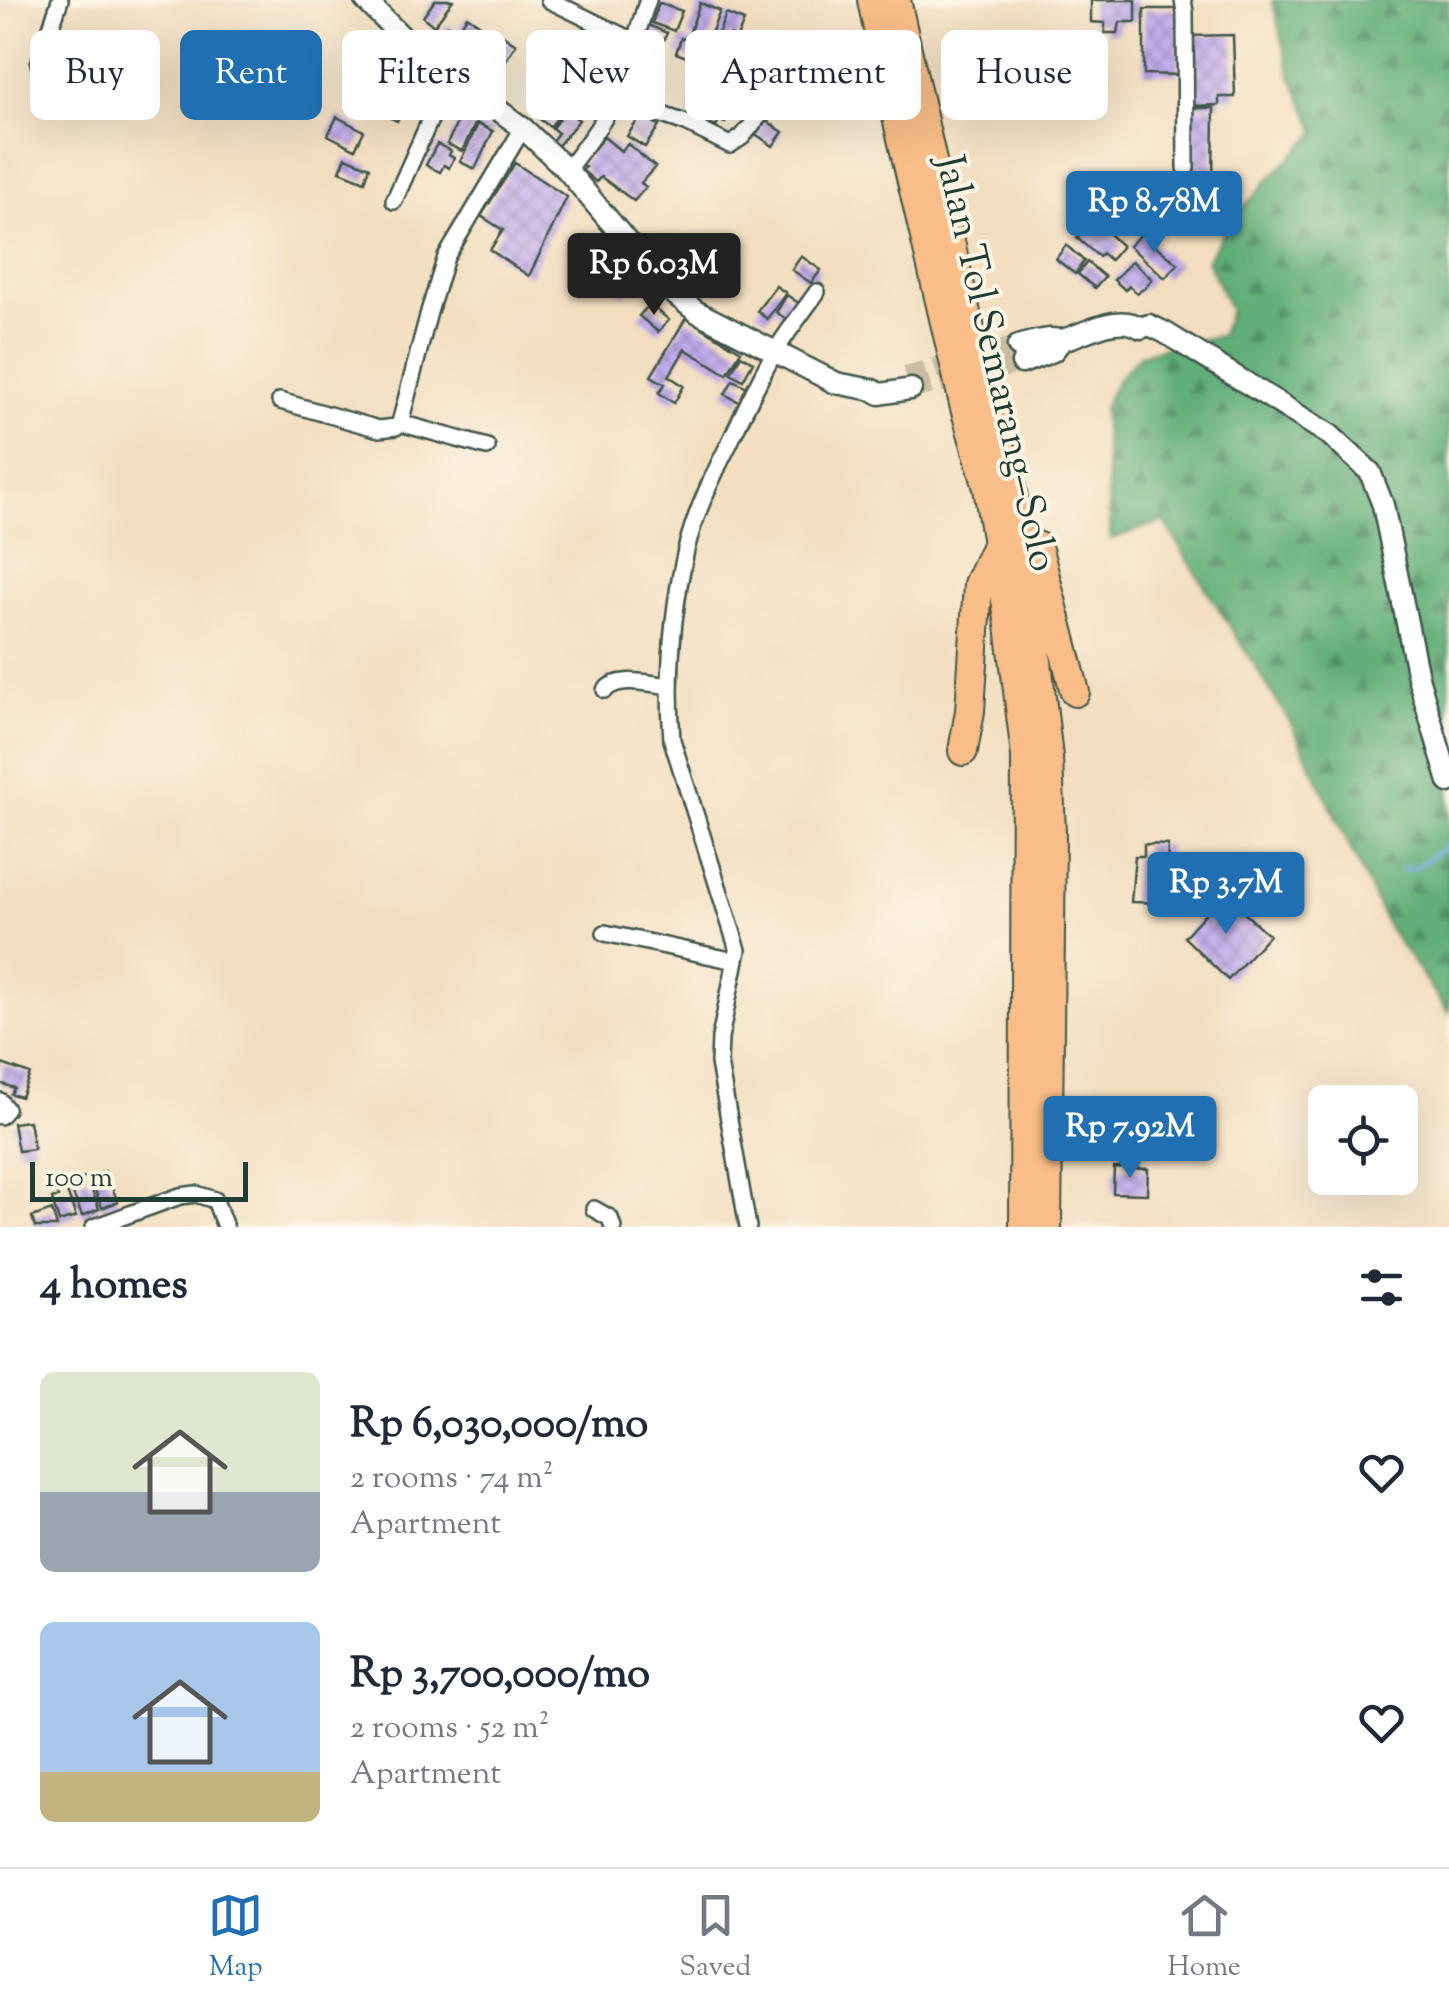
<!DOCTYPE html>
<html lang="en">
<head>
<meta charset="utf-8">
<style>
	body { margin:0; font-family:"Sorts Mill Goudy",serif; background:#f6f6f7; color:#1f2937; height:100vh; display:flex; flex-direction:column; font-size:38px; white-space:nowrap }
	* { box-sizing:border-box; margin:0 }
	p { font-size:32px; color:#747a83 }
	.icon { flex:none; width:55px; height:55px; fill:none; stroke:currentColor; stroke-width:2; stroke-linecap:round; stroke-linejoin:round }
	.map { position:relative; height:1227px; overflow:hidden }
	.sheet { display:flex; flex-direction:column; background:#fff; flex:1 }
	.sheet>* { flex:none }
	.guide { position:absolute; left:30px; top:30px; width:1390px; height:90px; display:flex; gap:20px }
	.controls { position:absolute; left:1308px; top:1085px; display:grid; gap:20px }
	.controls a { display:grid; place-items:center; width:110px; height:110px; border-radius:15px; background:#fff; box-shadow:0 10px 40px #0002; font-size:50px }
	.scale { position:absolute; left:30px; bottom:25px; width:218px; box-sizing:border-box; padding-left:10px; border:5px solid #1f3d34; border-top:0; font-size:28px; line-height:35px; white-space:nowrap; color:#1f3d34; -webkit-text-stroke:8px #fcf5e5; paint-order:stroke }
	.price { position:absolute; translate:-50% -85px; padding:0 22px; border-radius:10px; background:#1f6fb2; color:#fff; font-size:32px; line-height:65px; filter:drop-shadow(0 2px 5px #0008) }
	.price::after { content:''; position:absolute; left:50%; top:60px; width:30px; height:22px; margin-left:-15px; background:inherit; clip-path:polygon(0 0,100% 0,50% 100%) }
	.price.on { background:#222; color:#fff }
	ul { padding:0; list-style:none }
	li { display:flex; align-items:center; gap:30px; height:250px; padding:0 40px }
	li span { display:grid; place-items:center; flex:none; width:280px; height:200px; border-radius:15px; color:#555 }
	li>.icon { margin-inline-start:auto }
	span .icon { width:120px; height:120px; fill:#fffc; stroke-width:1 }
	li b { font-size:42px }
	h2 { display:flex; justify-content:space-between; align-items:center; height:120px; padding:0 40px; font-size:42px }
	.tag { padding:0 35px; border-radius:15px; background:#fff; box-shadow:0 10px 40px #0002; font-size:35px; line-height:90px }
	.tag.on { background:#1f6fb2; color:#fff }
	.menu { display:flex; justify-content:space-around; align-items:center; height:140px; border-top:2px solid #e0e1e3; background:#fff; font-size:28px; color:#747a83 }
	.menu a { display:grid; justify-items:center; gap:5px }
	.menu .on { color:#1f6fb2 }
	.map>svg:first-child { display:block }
</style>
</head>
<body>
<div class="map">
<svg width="1449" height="1227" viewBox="0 0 1449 1227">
	<defs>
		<pattern id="forest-firs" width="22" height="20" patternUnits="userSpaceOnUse" patternTransform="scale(2.5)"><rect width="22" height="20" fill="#61ae78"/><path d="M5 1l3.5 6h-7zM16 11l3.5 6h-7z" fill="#4f8f63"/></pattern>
		<pattern id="building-cross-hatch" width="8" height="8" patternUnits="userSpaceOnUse" patternTransform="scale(2.5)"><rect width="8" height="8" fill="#c1abec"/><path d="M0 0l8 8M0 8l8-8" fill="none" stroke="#9c8cc0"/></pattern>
	</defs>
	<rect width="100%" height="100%" fill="#fcf5e5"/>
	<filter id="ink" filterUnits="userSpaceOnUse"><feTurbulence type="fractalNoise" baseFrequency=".01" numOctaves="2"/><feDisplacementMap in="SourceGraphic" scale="20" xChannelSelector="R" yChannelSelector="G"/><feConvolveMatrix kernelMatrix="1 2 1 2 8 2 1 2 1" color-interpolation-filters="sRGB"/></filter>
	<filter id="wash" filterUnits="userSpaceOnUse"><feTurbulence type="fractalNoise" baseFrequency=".0048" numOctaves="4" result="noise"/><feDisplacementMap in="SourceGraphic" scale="40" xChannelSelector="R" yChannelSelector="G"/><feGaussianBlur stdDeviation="2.25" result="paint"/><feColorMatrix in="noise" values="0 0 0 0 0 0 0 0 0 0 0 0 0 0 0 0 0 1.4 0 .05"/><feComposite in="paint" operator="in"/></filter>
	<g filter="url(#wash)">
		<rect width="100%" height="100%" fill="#f3dec0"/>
		<path fill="url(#forest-firs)" stroke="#407656" stroke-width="2.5" d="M1272 0H1449V1013L1388 927 1292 725 1164 521 1111 539 1103 409 1117 380 1140 355 1176 344 1220 336 1230 311 1207 260 1228 225 1268 180 1317 132 1291 75Z"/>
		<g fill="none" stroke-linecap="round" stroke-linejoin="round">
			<path stroke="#76a9e2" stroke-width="4" d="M1400 870 1414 868 1449 845"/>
		</g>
		<g id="blocks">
			<path fill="url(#building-cross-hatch)" d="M435 0H453L434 26 423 17Z
				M1091 0H1136V22H1120L1118 33H1105V23L1091 22Z
				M659 3 682 11 674 31 652 23Z
				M700 3 720 11 707 44 688 37Z
				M1144 9H1179V75L1144 74Z
				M726 14 744 21 737 38 730 35 725 49 714 44Z
				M467 16 479 24 463 49 457 45 453 51 443 44 446 39 440 35 447 25 457 31Z
				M648 25 667 33 661 47 642 39Z
				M497 31 516 44 494 79 484 73 498 52 488 45Z
				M1233 35 1235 97H1219V105L1190 106V36Z
				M681 38 707 48 701 63 676 53Z
				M474 39 485 48 470 68 458 60Z
				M598 47 619 60 609 76 588 63Z
				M711 48 734 57 728 72 705 64Z
				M640 51 662 59 655 78 633 70Z
				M777 57 792 72 773 90 758 74Z
				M381 60 393 69 379 87 367 79Z
				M553 69 593 93 584 107 545 83Z
				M393 80 412 90 397 121 377 111Z
				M697 90 711 96 702 120 688 115Z
				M544 92 565 108 550 127 537 117 546 104 538 98Z
				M742 93 759 102 751 117 734 107Z
				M714 99 732 107 725 123 719 120 716 127 708 124 711 117 707 115Z
				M465 106 480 114 462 151 447 144Z
				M1192 108H1214L1213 185H1192Z
				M566 110 579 120 557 147 551 142 558 133 552 128Z
				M642 114 659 126 645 147 627 136Z
				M337 117 364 131 355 149 328 135Z
				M764 119 783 132 773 146 754 133Z
				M478 124 493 131 475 169 460 162Z
				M604 137 621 151 628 144 655 167 641 183 646 187 634 201 601 177 596 182 582 170 585 167 581 164Z
				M437 144 451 151 449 155 454 158 449 168 444 165 440 172 426 165Z
				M346 157 370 167 365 181 340 171Z
				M515 163 567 197 529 276 490 250 503 230 481 216Z
				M1094 220 1122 246 1110 260 1102 253 1099 257 1077 238Z
				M1141 234 1178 264 1165 278 1129 246Z
				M1066 245 1084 261 1075 274 1056 259Z
				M801 256 821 270 811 283 792 270Z
				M1132 261 1152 279 1145 288 1137 293 1129 286 1125 290 1114 280Z
				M620 262 638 277 624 295 605 279Z
				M1087 262 1105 277 1095 288 1078 274Z
				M776 286 786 293 767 319 757 311Z
				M787 295 804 307 792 323 776 312Z
				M650 304 669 320 658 332 639 316Z
				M686 318 741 351 727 374 685 349 669 376 684 386 674 403 659 393 665 384 651 376Z
				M741 355 753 362 743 380 731 373Z
				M733 380 747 387 739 402 725 394Z
				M1144 844 1168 845 1165 903 1131 902 1135 856H1144Z
				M1223 894 1269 935 1228 980 1184 937Z
				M2 1064 30 1074 21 1097 11 1094 14 1088 0 1083Z
				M29 1121 34 1149 18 1151 13 1123Z
				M1114 1168 1148 1169 1147 1194 1113 1193Z
				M105 1171 118 1202 102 1208 90 1177Z
				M87 1177 99 1209 82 1216 71 1189 82 1185 80 1180Z
				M66 1189 76 1217 59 1222 52 1199 58 1197 57 1193Z
				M52 1210 57 1227H35L32 1217Z"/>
		</g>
	</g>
	<g filter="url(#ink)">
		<use href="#blocks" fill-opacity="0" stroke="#3f5549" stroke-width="2.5"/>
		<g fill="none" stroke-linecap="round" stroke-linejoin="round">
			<path stroke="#c9bea4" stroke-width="20" stroke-dasharray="20 10" stroke-linecap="butt" d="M906 376 1018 346
				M911 389 1022 363"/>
			<g stroke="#3f5549" stroke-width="20">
				<path id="minor" d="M549 0 635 42
					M1183 0 1185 12 1186 168
					M39 64 60 0
					M615 99 686 123 730 145 742 137 786 83
					M567 170C584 147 603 124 615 98 630 67 636 32 648 0
					M394 201 450 75
					M280 401 379 429 396 427 400 423 429 312 446 257 523 128
					M400 423 487 447
					M605 690C620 675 650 684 670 686
					M605 933 735 961
					M0 1101 6 1109 0 1116
					M594 1209 610 1218 613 1227
					M94 1227 180 1196 196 1194 215 1200 225 1227
					M748 1227 719 1063 720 1038 738 950 672 740C667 676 672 612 686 550 695 513 712 477 729 444 743 414 757 383 773 355 786 333 803 312 817 292"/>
			</g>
			<g stroke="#3f5549" stroke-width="25">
				<path id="tertiary" d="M365 0 414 49 523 128 567 170 664 286 697 312 836 383 873 390 880 394 911 389
					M1018 346C1028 343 1039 340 1050 339 1060 339 1056 341 1065 339 1089 332 1119 313 1141 328L1149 325 1164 332 1330 435 1370 472 1383 505 1418 677 1449 782
					M1022 363 1053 351 1062 340"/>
			</g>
			<g stroke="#3f5549" stroke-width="32">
				<path id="motorway" d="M872 0 889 83 965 408 988 488 1010 625 1026 756 1024 1227
					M896 0 966 313 1011 487 1031 609 1048 757 1051 833 1047 1227
					M1037 546 1075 692
					M963 751 970 711 978 584 997 543"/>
			</g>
			<use href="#minor" stroke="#fff" stroke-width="15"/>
			<use href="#tertiary" stroke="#fff" stroke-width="20"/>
			<use href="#motorway" stroke="#f8bd88" stroke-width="28"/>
		</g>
	</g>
	<g text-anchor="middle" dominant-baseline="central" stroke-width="8" stroke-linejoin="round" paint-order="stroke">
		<g font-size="40" fill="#1f3d34" stroke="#fcf5e5">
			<text transform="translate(994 364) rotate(77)">Jalan Tol Semarang–Solo</text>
		</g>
	</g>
</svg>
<div class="controls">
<a><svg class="icon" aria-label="locate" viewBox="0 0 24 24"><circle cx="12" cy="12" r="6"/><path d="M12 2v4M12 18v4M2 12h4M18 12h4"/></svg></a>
</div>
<div class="scale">100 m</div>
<b class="price" style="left:1154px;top:256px">Rp 8.78M</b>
<b class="price on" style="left:654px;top:318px">Rp 6.03M</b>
<b class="price" style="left:1226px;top:937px">Rp 3.7M</b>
<b class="price" style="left:1130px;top:1181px">Rp 7.92M</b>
<div class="guide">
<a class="tag">Buy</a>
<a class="tag on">Rent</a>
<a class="tag">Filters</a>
<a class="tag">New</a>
<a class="tag">Apartment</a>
<a class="tag">House</a>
</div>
</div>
<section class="sheet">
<h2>4 homes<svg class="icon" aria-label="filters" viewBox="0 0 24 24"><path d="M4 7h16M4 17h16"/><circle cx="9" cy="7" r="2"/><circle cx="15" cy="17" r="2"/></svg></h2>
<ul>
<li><span style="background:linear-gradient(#dfe7d0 60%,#9aa5b1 0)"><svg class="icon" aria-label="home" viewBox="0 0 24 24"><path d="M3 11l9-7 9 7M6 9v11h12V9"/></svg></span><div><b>Rp 6,030,000/mo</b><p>2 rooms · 74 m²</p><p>Apartment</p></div><svg class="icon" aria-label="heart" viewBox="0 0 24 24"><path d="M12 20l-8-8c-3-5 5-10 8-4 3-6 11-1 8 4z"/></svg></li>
<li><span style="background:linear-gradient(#a9c7e8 75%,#c2b280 0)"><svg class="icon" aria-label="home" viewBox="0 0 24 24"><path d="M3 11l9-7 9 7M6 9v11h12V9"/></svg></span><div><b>Rp 3,700,000/mo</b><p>2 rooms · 52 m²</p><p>Apartment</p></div><svg class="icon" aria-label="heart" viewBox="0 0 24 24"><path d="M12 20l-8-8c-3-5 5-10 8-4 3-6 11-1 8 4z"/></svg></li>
</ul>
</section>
<nav class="menu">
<a class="on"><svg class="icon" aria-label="map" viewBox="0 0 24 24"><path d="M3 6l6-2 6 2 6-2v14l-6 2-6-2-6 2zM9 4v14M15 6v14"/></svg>Map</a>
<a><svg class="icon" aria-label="saved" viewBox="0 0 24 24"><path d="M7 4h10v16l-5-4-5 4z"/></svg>Saved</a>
<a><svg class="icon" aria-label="home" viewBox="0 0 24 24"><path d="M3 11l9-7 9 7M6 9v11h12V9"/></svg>Home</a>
</nav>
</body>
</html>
